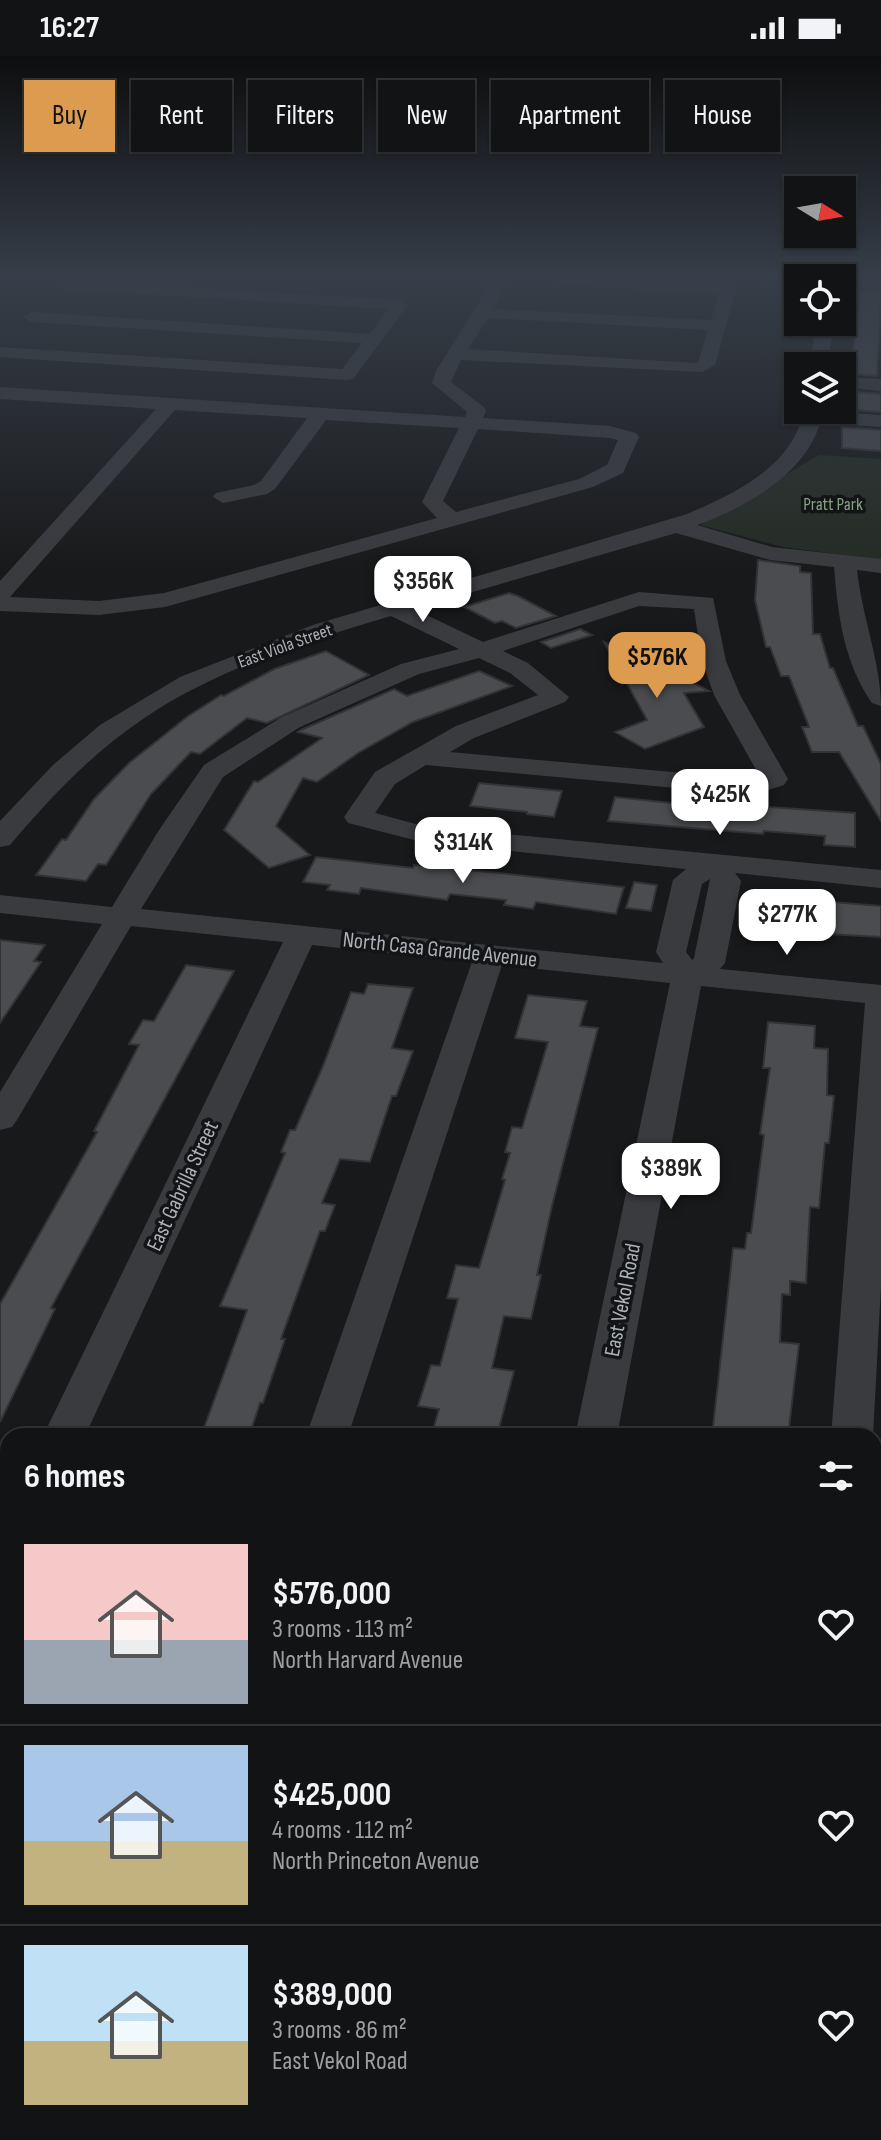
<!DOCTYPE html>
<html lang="en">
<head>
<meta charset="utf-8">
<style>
	body { margin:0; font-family:"Sofia Sans Condensed",sans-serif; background:#1f2022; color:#f1f3f6; height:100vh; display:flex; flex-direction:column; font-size:30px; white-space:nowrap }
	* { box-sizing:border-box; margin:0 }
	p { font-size:26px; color:#9c9ea0 }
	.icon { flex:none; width:44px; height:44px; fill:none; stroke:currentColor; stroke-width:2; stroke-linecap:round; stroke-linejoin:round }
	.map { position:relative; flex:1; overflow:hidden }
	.panel { position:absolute; left:0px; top:1372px; width:882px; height:712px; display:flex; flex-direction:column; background:#121314; border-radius:24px 24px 0 0; box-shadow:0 2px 6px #0004,0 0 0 2px #313234 }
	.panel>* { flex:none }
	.guide { position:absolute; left:24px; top:24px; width:834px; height:72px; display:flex; gap:16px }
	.needle { width:52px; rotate:101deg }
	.controls { position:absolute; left:784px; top:120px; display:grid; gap:16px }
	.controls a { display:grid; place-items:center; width:72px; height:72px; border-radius:0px; background:#121314; box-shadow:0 2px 6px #0004,0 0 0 2px #313234; font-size:40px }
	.price { position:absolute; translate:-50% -68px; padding:0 18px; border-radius:16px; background:#fff; color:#222; font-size:26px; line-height:52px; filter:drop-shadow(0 2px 4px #0008) }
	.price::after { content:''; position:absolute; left:50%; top:48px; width:24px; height:18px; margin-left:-12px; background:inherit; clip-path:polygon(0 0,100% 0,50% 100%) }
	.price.selected { background:#dc9b4e; color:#111 }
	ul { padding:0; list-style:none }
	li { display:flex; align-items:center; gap:24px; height:200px; padding:0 24px }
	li+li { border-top:2px solid #313234 }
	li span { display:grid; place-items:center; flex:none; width:224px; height:160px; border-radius:0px; color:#555 }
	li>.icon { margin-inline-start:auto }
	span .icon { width:96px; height:96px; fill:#fffc; stroke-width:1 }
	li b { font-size:34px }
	h2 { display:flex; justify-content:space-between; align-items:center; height:96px; padding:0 24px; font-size:34px }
	.pill { padding:0 28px; border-radius:0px; background:#121314; box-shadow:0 2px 6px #0004,0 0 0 2px #313234; font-size:28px; line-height:72px }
	.pill.selected { background:#dc9b4e; color:#111 }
	.status { display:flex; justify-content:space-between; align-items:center; height:56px; padding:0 40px; background:#121314; direction:ltr }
	.status svg { height:22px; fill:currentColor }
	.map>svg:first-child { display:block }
</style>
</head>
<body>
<div class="status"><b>16:27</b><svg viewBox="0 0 49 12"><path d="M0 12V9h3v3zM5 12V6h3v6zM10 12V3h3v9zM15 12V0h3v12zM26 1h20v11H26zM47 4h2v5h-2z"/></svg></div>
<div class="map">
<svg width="881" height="2084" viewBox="0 0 881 2084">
	<rect width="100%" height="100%" fill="#18191a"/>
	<path fill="#252c25" d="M819 399 881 403V504L783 491 700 469Z
		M0 1520 8 1521V2076H127L124 2084H0Z"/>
	<path fill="#4a4c4f" stroke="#333336" stroke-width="2" d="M860 235 881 236 877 320 851 318Z
		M842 335 881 338V356L842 353Z
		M842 371 881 374V395L842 392Z
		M758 504 800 510V516L811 517 813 578H820L830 612H833L858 670H863L881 708V765L839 696H812L802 671H809L789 620H781L770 591H766L755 544Z
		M509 537 518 540 556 560 516 572 502 565 495 567 464 551Z
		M580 573 592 579 551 592 541 586Z
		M604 586 634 601 640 599 709 635 684 637 704 671 645 693 615 676 647 664Z
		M326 595 369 619 267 667 247 662 200 698 191 696 151 738 106 809 98 808 86 825 36 819 62 783 66 784 94 743 129 707 188 660 221 639 224 640 274 613Z
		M479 615 512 630 413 666 358 697 317 726 303 722 276 770 310 799 269 812 224 774 254 725 258 726 322 682 298 676 301 674 394 633 407 640Z
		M479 727 562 735 554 761 527 758V756L470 750Z
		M615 741 699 750V746L855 757V791L824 789 825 780 764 775 763 778 608 765Z
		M316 801 413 812 414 809 499 817 624 831 616 858 536 846 533 853 504 849 506 844 450 838 447 844 361 832 359 838 327 834 330 829 303 826Z
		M634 826 657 829 651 855 626 852Z
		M809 844 881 850V881L790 876 793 851 808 852Z
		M0 884 45 889 34 905 41 906 0 967Z
		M186 909 234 915 51 1252 55 1253 0 1366V1248L97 1076 94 1075 139 989 129 988 143 964 154 965Z
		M368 928 413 932 392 992 413 995 396 1040H392L370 1106 340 1103 322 1147 335 1149 325 1175H320L281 1283H285L263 1347H260L249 1380H201L247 1254 220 1250 285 1097 281 1096 290 1074H295L323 1010 351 936 364 938Z
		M528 939 587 945 580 970 598 972 552 1150 537 1219H541L531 1263 504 1260 492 1312 514 1315 497 1380 433 1374 439 1353 418 1350 431 1309 440 1310 458 1243 447 1242 456 1209 479 1212 505 1124 502 1123 510 1097 505 1096 512 1071 522 1072 548 986 515 982Z
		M768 966 815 970 814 992 828 993 827 1039 834 1040 829 1087H825L819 1152 810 1151 806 1227 790 1225V1239L782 1238 780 1286 799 1288 788 1380H712L733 1192 745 1193 747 1177H751L764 1079 760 1078 770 1012H763Z"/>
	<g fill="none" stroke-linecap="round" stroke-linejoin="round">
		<path fill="#3a3b3f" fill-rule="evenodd" d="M493 223H509L494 253 711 264 719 238 563 228 555 223H636L728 229 736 234 715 309 702 316 461 304 451 326 484 351 486 355 483 362 610 370 636 377 639 381 623 417 593 431 165 551 99 559 0 555V525L156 353 0 343V331L465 361 467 356 432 327 436 315ZM488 262 708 274 698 306 695 307 468 293ZM175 354 307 362 261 425 254 429 216 437 213 441 223 447 267 438 275 433 326 364 459 372 422 446 437 462 164 537 99 545 10 541ZM478 373 609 382 618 384 607 409 579 423 456 456 443 445Z
			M842 223H881V233L842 231Z
			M70 225 400 244 408 249 353 323 347 324 0 301V291L342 313 362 287 31 266 23 261 31 256 370 278 388 253 64 233 62 230Z
			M816 266H834L828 310H810Z
			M842 321 881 323V335L842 331Z
			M804 354 881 359V371L820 367C805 419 744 452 697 469L772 491 881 503V517L857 514C862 560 881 608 881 650L872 647C844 607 838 560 834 511L770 504 676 477 414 553 483 586 639 536 713 542 726 605 740 639 788 723 784 729 752 739 426 709 395 728 375 757 423 770 881 814V832L735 817 741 825 725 907 720 913 881 929V1230L873 1380H831L865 947 701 930 617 1380H575L670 927 502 909 348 1380H306L472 906 312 889 85 1380H43L283 886 131 870 17 1064 12 1071 0 1074V1036L102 868 0 857V839L112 851 159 774 204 709 282 661 401 608 459 593 391 560C307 585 216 613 143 663 92 697 50 742 10 789L0 791V765L53 709 100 669 180 621 313 569 687 458C735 437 793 411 804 354ZM639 550 694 553 702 605 714 639 759 719 750 723 450 696 474 682 565 646 569 641 528 607 503 595ZM479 602 510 617 538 639 456 670 375 716 344 761 348 767 422 786 686 813 673 824 656 896 663 907 141 853 223 721 300 671 419 618ZM710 823 694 902 692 904 686 896 702 828Z
			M0 1465 8 1466V1498L0 1497Z
			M874 1596 881 1597V1635L874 1634Z
			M61 2076H117L114 2084H58Z
			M436 2076H492L491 2084H435Z
			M762 2076H818L817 2084H761Z"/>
	</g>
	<linearGradient id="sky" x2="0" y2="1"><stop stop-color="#0d0e0e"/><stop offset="0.43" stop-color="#373e49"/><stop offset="1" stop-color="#373e49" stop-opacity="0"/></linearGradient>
	<rect width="881" height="515" fill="url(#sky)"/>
	<g text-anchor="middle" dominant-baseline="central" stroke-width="7" stroke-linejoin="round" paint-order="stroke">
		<g font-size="18" fill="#87a186" stroke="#131415">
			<text x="833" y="448">Pratt Park</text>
		</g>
		<g font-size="18" fill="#acb1b8" stroke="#131415">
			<text transform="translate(285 590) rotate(-20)">East Viola Street</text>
		</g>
		<g font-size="22" fill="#acb1b8" stroke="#131415">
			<text transform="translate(440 894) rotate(6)">North Casa Grande Avenue</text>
			<text transform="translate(183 1130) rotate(-65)">East Gabrilla Street</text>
			<text transform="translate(623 1244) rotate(-79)">East Vekol Road</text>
		</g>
	</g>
</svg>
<div class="controls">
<a><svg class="needle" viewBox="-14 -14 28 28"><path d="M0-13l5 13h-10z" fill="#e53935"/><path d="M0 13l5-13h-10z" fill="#9c9ea0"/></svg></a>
<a><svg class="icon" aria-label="locate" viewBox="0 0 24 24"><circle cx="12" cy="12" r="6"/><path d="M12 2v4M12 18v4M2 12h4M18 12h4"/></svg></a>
<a><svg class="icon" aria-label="layers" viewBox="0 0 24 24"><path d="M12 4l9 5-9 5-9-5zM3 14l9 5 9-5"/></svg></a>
</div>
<b class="price" style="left:423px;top:568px">$356K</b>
<b class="price selected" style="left:657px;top:644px">$576K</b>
<b class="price" style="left:720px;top:781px">$425K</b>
<b class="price" style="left:463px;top:829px">$314K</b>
<b class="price" style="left:787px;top:901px">$277K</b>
<b class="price" style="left:671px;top:1155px">$389K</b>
<div class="guide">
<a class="pill selected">Buy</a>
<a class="pill">Rent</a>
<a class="pill">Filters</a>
<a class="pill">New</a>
<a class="pill">Apartment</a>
<a class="pill">House</a>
</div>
<section class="panel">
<h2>6 homes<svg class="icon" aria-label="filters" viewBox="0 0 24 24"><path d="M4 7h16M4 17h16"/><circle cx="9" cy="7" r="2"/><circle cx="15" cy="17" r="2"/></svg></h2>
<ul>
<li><span style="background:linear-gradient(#f6c9c9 60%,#9aa5b1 0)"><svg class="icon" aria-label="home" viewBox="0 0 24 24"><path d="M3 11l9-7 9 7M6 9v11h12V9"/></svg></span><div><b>$576,000</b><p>3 rooms · 113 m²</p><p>North Harvard Avenue</p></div><svg class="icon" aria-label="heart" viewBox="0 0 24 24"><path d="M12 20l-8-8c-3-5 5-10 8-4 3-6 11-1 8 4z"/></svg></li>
<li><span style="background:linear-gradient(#a9c7e8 60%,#c2b280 0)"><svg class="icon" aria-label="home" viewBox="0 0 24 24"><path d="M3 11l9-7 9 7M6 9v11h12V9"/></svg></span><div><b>$425,000</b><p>4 rooms · 112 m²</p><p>North Princeton Avenue</p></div><svg class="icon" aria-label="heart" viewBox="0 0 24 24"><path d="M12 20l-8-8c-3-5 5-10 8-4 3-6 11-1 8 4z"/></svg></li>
<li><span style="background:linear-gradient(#bfe0f5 60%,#c2b280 0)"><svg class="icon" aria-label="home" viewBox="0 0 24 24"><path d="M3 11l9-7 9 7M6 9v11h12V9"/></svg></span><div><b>$389,000</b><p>3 rooms · 86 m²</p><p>East Vekol Road</p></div><svg class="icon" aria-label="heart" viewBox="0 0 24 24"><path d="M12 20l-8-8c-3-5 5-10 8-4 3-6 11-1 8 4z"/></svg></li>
</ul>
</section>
</div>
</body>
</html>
